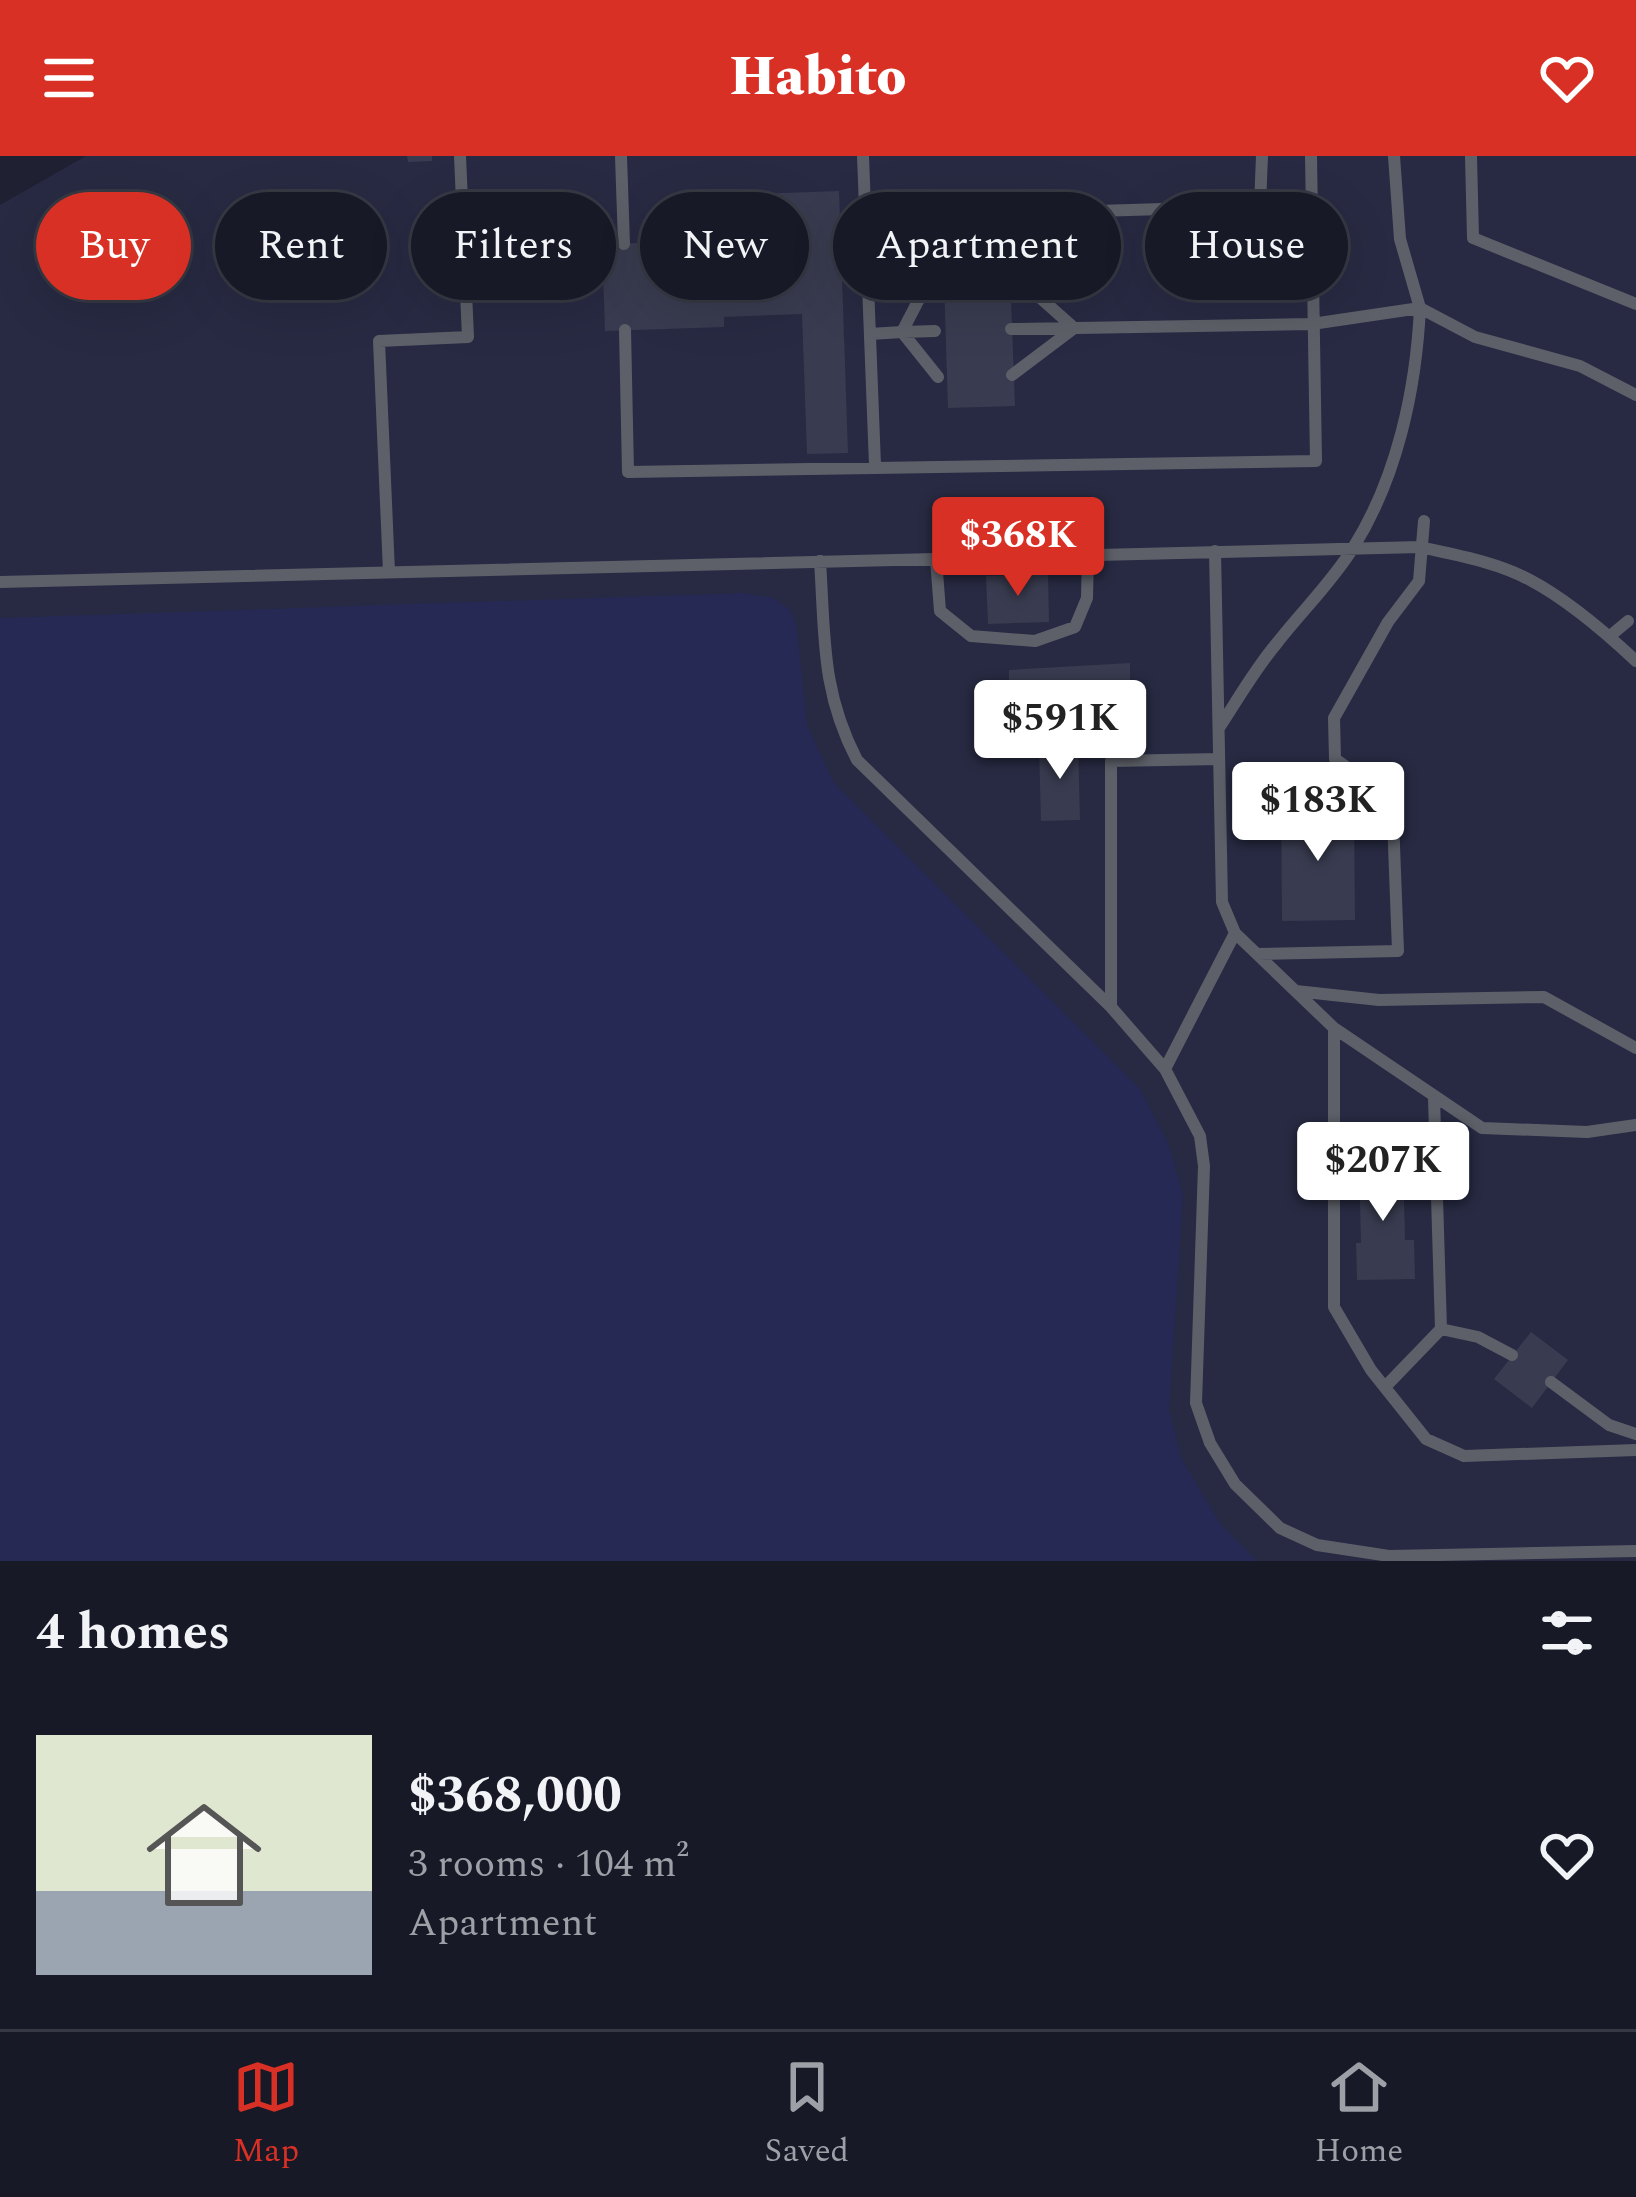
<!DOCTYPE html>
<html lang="en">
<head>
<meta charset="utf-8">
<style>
	body { margin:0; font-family:Spectral,serif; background:#20222e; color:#f1f3f6; height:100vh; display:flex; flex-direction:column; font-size:45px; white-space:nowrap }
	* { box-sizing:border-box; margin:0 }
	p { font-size:39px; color:#9ea0a7 }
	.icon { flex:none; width:66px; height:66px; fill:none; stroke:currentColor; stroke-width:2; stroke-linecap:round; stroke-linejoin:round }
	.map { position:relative; height:1405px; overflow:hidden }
	.panel { display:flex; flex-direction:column; background:#171926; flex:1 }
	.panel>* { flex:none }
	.banner { position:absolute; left:36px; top:36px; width:1566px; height:108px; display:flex; gap:24px }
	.price { position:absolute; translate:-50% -102px; padding:0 27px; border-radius:12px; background:#fff; color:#222; font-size:39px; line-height:78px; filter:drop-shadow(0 3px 6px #0008) }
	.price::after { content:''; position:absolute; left:50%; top:72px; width:36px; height:27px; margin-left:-18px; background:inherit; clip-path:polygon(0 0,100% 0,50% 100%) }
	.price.selected { background:#d93025; color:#fff }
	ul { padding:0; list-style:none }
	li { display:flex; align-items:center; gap:36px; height:300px; padding:0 36px }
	li span { display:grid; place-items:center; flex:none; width:336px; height:240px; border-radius:0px; color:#555 }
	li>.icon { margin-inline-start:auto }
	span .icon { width:144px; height:144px; fill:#fffc; stroke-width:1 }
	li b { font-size:51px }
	h2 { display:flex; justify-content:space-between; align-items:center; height:144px; padding:0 36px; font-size:51px }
	.tag { padding:0 42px; border-radius:54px; background:#171926; box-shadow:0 12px 48px #0002,0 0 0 3px #363843; font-size:42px; line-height:108px }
	.tag.selected { background:#d93025; color:#fff }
	header { display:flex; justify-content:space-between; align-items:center; height:156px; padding:0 36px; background:#d93025; color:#fff; font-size:54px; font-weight:800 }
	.dock { display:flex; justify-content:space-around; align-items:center; height:168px; border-top:3px solid #363843; background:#171926; font-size:33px; color:#9ea0a7 }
	.dock a { display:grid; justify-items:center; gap:6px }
	.dock .selected { color:#d93025 }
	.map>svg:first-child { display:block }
</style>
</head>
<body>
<header><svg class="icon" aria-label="menu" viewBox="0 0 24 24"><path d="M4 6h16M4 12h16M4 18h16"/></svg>Habito<svg class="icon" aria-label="heart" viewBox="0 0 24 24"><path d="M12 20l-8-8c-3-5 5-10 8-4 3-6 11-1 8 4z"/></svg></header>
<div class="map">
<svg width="1636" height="1405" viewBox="0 0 1636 1405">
	<rect width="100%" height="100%" fill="#1f2133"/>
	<path fill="#272a42" d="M86 0H1636V1405H0V49Z"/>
	<path fill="#272955" d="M744 437 773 442 790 454 797 471 807 569 834 627 1140 933 1169 989 1183 1039 1169 1253 1181 1302 1221 1369 1257 1405H0V462Z"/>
	<path fill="#393c50" d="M407 0H432V5L408 6Z
		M839 35 848 297 807 298 802 158 724 161V171L605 175 602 88 717 85V92L760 90 758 38Z
		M1008 61 1015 250 948 252 942 63Z
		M1048 418 1049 466 988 468 986 420Z
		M1130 507V533L1069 534V545L1009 546V514Z
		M1078 588 1080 664 1041 665 1039 589Z
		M1354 650 1355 764 1282 765 1281 651Z
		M1359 1006H1403L1405 1084H1414L1415 1123 1357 1124 1356 1087H1361Z
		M1531 1176 1568 1204 1532 1252 1494 1223Z"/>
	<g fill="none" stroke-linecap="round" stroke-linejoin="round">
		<path stroke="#5e6069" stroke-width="12" d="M621 0 624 88
			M863 0 875 309
			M1394 0 1400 83 1420 152 1475 181 1580 210 1636 239
			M1471 0 1473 82 1636 148
			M865 62 1260 50 1262 0
			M1009 114 1073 171
			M1011 173 1312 168 1420 152C1416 234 1397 322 1353 392 1332 426 1301 456 1277 487 1255 513 1238 543 1219 572
			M625 174 628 316 1316 305 1311 0
			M902 176 938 221
			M902 176 935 175
			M870 178 902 176 933 116
			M1012 219 1073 173
			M1215 395 1222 746 1235 777 1334 872 1482 972 1587 976 1636 969
			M936 403 940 455 971 480 1035 485 1075 471 1087 442 1088 398
			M820 405C825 480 821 535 857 604L1111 851 1165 913 1200 980 1204 1010 1196 1247 1210 1287 1235 1328 1280 1372 1317 1389 1389 1400 1636 1395
			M389 416 379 185 468 181 460 0
			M0 426 1420 391C1456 399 1497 406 1530 424 1568 444 1605 476 1636 505
			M1610 480 1628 465
			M1257 798 1398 795 1393 663 1375 631 1335 603 1334 562 1388 466 1419 425 1424 365
			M1296 835 1379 844 1544 841 1636 892
			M1111 851V605L1219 603
			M1334 872V1151L1371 1214 1426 1283 1464 1300 1636 1294
			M1165 913 1235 777
			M1434 942 1441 1173 1478 1181 1512 1199
			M1551 1226 1609 1269 1636 1278
			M1385 1231 1441 1173"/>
	</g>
</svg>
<b class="price selected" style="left:1018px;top:443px">$368K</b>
<b class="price" style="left:1060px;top:626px">$591K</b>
<b class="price" style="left:1318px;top:708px">$183K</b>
<b class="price" style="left:1383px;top:1068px">$207K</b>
<div class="banner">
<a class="tag selected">Buy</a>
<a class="tag">Rent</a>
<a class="tag">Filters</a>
<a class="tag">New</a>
<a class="tag">Apartment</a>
<a class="tag">House</a>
</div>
</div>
<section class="panel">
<h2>4 homes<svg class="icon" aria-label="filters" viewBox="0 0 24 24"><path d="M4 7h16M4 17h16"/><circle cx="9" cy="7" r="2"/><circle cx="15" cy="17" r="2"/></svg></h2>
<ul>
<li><span style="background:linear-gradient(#dfe7d0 65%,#9aa5b1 0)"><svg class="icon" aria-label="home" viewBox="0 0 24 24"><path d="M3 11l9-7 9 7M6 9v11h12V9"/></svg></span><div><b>$368,000</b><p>3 rooms · 104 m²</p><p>Apartment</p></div><svg class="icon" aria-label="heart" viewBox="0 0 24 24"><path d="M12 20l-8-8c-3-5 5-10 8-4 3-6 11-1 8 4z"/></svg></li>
</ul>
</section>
<nav class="dock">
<a class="selected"><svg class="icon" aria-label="map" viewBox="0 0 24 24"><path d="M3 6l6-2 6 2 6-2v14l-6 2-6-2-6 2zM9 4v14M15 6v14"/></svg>Map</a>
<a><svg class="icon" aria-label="saved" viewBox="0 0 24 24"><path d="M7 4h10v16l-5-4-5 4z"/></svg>Saved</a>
<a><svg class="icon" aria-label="home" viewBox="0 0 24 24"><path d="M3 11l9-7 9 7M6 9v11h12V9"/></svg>Home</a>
</nav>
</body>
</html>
